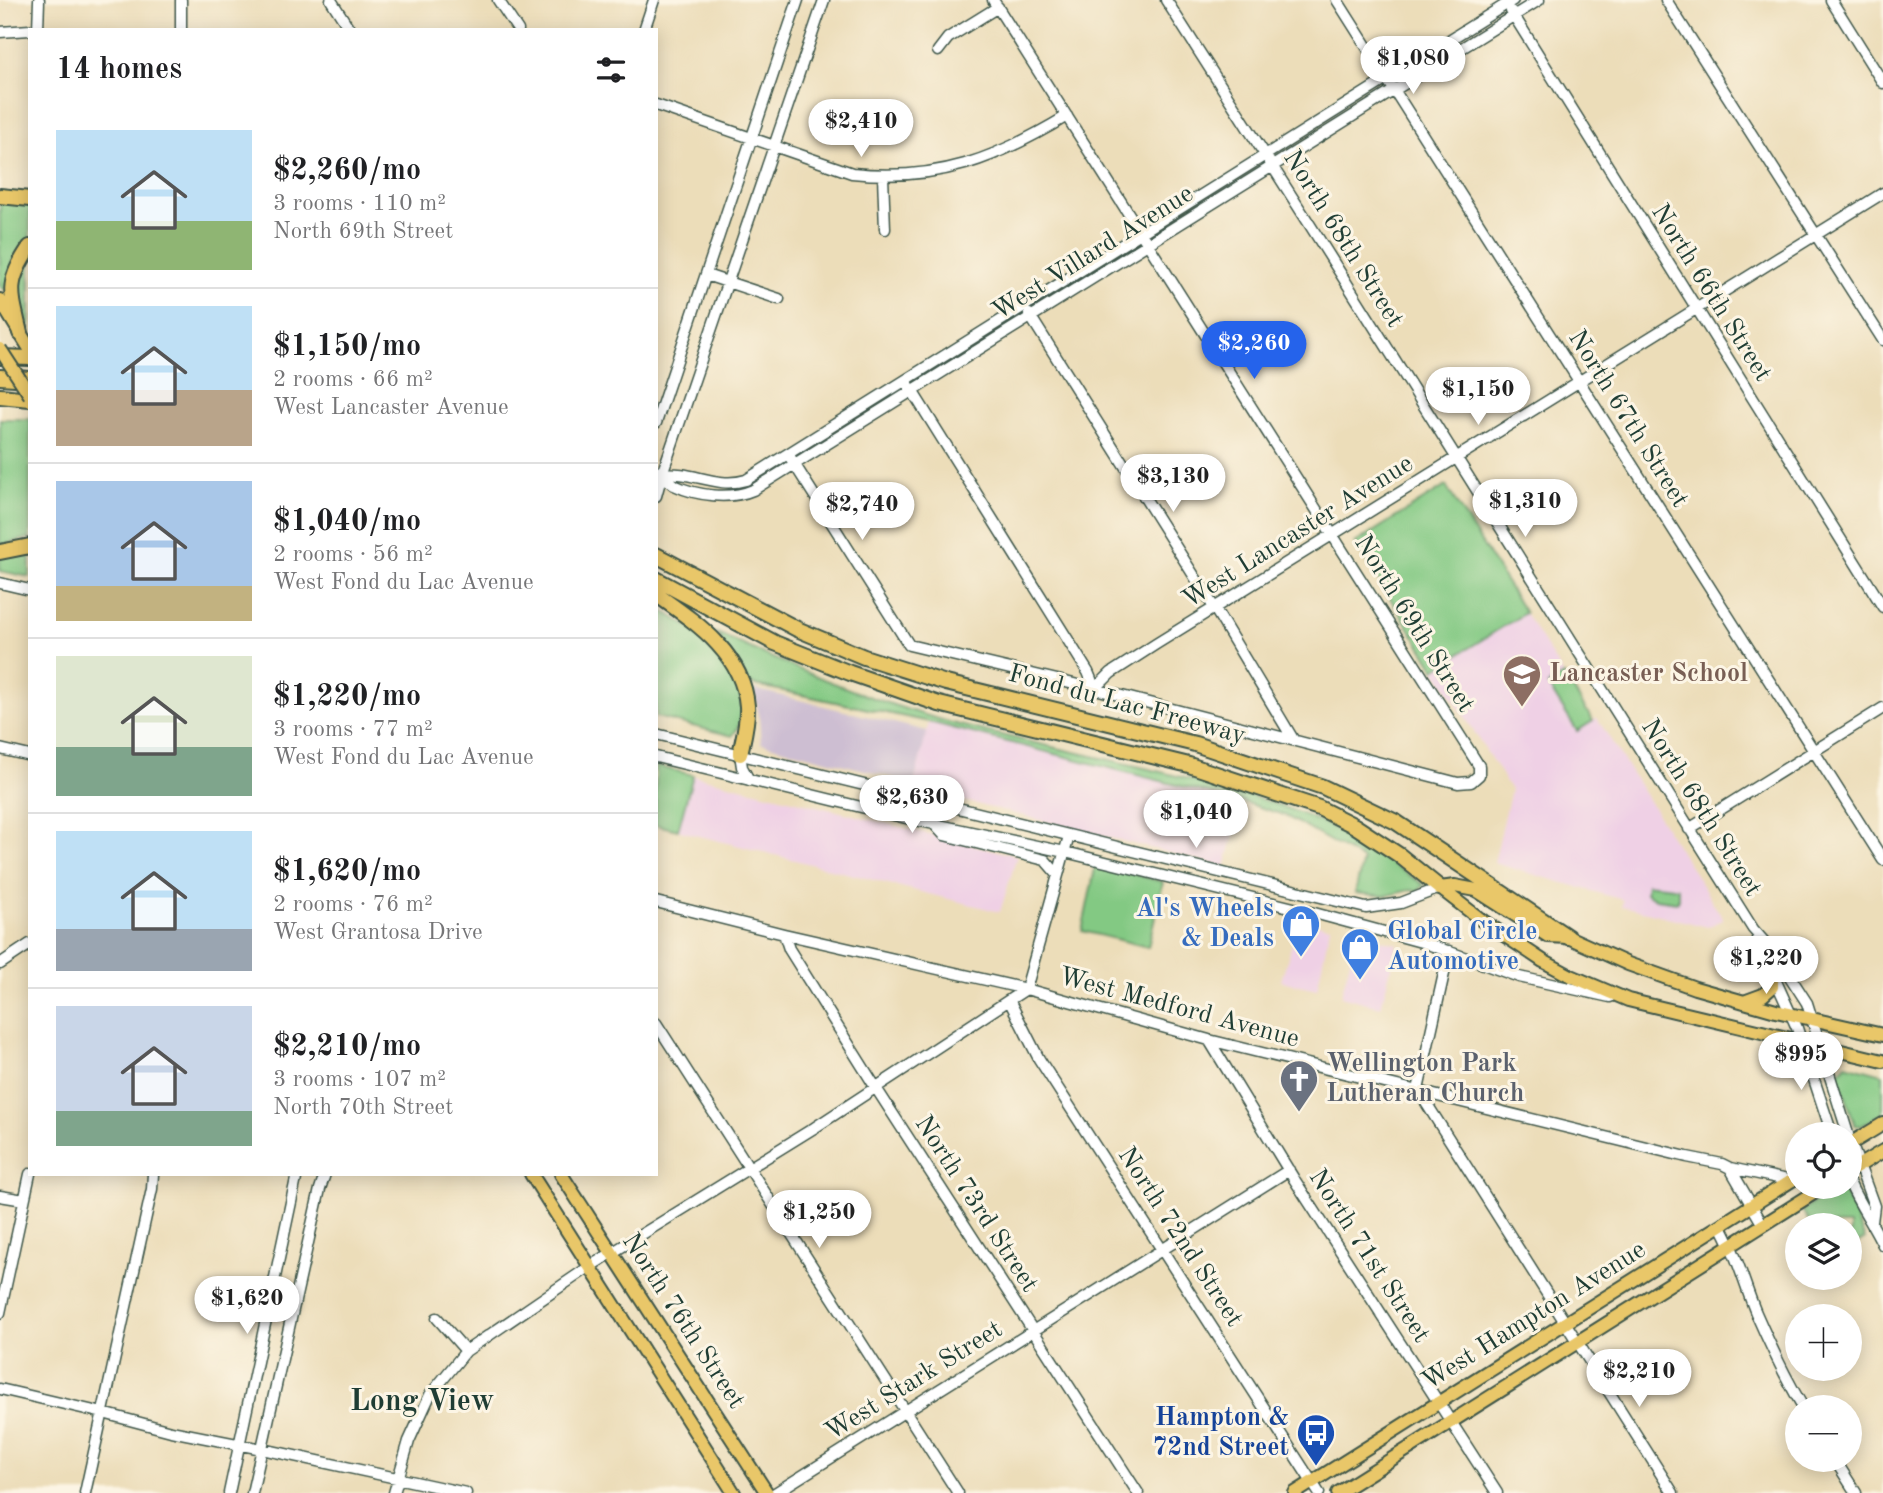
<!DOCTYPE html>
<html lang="en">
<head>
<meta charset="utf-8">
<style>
	body { margin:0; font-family:"Old Standard TT",serif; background:#f2f2f2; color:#202124; height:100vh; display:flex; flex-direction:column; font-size:26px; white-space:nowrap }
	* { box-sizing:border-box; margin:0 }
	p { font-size:23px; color:#757577 }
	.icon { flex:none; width:38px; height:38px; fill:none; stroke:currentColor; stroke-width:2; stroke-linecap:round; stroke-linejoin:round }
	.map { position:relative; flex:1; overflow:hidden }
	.details { position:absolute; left:28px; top:28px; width:630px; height:1148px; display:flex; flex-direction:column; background:#fff; border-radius:0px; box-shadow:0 4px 18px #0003 }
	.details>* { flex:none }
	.fabs { position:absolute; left:1785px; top:1122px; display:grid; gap:14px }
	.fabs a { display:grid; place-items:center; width:77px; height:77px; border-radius:50%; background:#fff; box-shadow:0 4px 18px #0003; font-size:35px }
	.price { position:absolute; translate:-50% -60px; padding:0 16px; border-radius:24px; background:#fff; color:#222; font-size:23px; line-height:46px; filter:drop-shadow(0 2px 4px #0008) }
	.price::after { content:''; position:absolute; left:50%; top:42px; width:21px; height:16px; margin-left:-10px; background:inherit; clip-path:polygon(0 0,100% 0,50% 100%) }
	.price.on { background:#2563eb; color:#fff }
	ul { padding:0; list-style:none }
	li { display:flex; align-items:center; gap:21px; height:175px; padding:0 28px }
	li+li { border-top:2px solid #e0e0e0 }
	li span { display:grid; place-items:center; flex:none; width:196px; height:140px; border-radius:0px; color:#555 }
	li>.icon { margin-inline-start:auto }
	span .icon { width:84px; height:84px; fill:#fffc; stroke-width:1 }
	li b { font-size:30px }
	h2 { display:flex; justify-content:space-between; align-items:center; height:84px; padding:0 28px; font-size:30px }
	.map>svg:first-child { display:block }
</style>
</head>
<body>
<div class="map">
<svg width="1883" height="1493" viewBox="0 0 1883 1493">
	<rect width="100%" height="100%" fill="#fcf5e5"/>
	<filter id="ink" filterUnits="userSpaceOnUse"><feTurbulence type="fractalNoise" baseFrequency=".0143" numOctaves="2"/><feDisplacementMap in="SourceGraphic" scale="14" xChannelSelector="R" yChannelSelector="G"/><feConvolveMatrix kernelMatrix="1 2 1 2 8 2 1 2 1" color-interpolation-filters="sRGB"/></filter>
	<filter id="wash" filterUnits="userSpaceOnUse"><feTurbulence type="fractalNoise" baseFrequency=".00686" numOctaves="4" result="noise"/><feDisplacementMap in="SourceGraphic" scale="28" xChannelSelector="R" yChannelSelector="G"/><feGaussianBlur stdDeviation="1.57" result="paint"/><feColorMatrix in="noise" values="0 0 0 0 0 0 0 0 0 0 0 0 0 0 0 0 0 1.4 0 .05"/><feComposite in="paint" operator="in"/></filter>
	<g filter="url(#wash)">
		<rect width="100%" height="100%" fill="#ecddb9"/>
		<path fill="#efd0e5" d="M1446 486 1578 698 1593 721 1597 718 1723 919 1708 927 1622 906 1623 900 1494 863 1511 790 1355 543Z
			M929 722 1243 802 1225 867 913 788Z
			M656 766 1017 856 1000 912 656 825Z
			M1299 920 1330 927 1317 989 1281 981Z
			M1357 934 1397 944 1381 1007 1341 996Z"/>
		<path fill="#cdbed2" d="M754 689 927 731 914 783 761 743 759 717Z"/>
		<path fill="#83c983" stroke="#51835c" stroke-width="2" d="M0 198 30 202V238L14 259 5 289 3 290 0 286Z
			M30 252V329C10 311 16 273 30 252Z
			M0 419H30V538L0 545Z
			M1446 486 1525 613 1435 669 1355 543Z
			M30 549V577L0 571V555Z
			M656 607C675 618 694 629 710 644 732 665 755 710 732 736L656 717Z
			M717 633C794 669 874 702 956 724 1022 741 1090 755 1157 771 1214 785 1271 799 1325 824 1360 840 1392 864 1424 885L1417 891 1414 889 1385 896 1355 893 1363 860 1284 815 1243 802 929 722 746 683Z
			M1564 675 1593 721 1577 731 1548 685Z
			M656 766 693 775 678 830 656 825Z
			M1096 864 1163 882 1148 947 1082 931Z
			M1647 884C1658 886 1667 885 1678 888V902L1656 899 1646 893Z
			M1846 1064 1883 1074V1113L1861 1126 1855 1125 1838 1073Z
			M1835 1189H1841L1846 1194 1865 1239 1850 1248V1225H1811L1802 1210Z"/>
	</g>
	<g filter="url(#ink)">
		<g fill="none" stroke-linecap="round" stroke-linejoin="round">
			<g stroke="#3e5548" stroke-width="13">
				<path id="minor" d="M331 0 350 30
					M498 0 518 30
					M1166 0 1310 225 1753 929 1776 955 1807 1003 1848 1134
					M1337 0 1883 860
					M1666 0 1883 340
					M1831 0 1883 83
					M1511 11 1883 607
					M38 30 39 0
					M181 30V0
					M644 30 654 0
					M0 32 30 30
					M938 51 948 38 998 7
					M656 105 852 173C938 182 996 159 1067 116
					M883 176 885 229
					M706 275 779 299
					M1029 314 1215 609 1293 739
					M906 381 1088 672 1095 689 1111 673 1156 644 1883 193
					M656 423 798 0
					M788 454 909 645 1095 689 1458 783 1471 782 1479 775V766L1474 758 993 0
					M656 470C662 474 668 481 674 485 697 496 730 500 753 490L1539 0
					M662 474C692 470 716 489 746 480L1513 0
					M656 496 662 474 824 0
					M0 583 30 590
					M656 734 1366 908 1401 903 1440 888
					M0 749 30 756
					M740 754 742 767 749 780
					M656 757 906 818 1065 852 1314 913 1425 943 1519 977 1610 997
					M934 824 944 835 1045 860 1058 875
					M1689 829 1883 708
					M656 902 784 934 1026 989 1209 1040 1687 1157 1722 1164 1730 1168 1792 1181
					M784 934 789 949 876 1088 1138 1493
					M1757 939 1797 1028 1832 1134
					M1449 951 1418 1090 1673 1493
					M0 964 30 944
					M1010 1002 1039 1059 1319 1493
					M656 1023 958 1493
					M1209 1040 1294 1179 1497 1493
					M1850 1140 1874 1206 1872 1222
					M1730 1168 1763 1225
					M1850 1184C1860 1206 1873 1224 1883 1245
					M0 1196 24 1200
					M1721 1226C1737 1254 1744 1284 1756 1313 1770 1345 1785 1377 1803 1407
					M0 1313 30 1174
					M437 1318 466 1351
					M0 1389 103 1413 171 1431 262 1449 466 1493
					M1835 1460 1856 1493
					M85 1493 152 1189 153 1174
					M229 1493 297 1174
					M252 1493 320 1189 325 1174
					M394 1493 409 1441 430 1395 466 1351 589 1267 814 1128 1026 989 1069 836
					M775 1493 1289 1170"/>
			</g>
			<g stroke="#3e5548" stroke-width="16">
				<path id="major" d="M0 300 30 349
					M1440 888 1480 919 1543 961 1569 975 1628 1000 1883 1061
					M1440 888 1455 886 1476 890 1548 936 1568 937 1628 964 1695 988 1776 1011 1883 1035
					M1744 1002 1763 995 1772 987V977L1768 966
					M1850 1144 1883 1124
					M1850 1171 1883 1151
					M531 1174 734 1493
					M561 1174 767 1493
					M1295 1493 1797 1177
					M1338 1493 1825 1186"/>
			</g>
			<g stroke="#3e5548" stroke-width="18">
				<path id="highway" d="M0 196 30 199
					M20 333C11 293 5 283 30 247
					M0 357 30 358
					M0 377 30 379
					M0 396 30 399
					M0 552 30 546
					M656 555 797 629 864 657 946 683 1195 744 1323 787 1396 822 1568 937
					M656 579 775 643 850 673 939 704 1189 765 1319 808 1355 826 1399 855 1440 888
					M656 594C695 622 743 653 747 706 748 722 743 739 740 754"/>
			</g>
			<use href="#minor" stroke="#fff" stroke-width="10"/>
			<use href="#major" stroke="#e9c769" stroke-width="12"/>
			<use href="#highway" stroke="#e9c769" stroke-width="14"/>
			<g stroke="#3e5548" stroke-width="16" stroke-linecap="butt">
				<path id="major-bridge" d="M0 349 30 395"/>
			</g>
			<use href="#major-bridge" stroke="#e9c769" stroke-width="12"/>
		</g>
	</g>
	<defs>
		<g id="school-pin" transform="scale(2.0125)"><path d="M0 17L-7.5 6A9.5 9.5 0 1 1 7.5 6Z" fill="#8d6e63" stroke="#fcf5e5"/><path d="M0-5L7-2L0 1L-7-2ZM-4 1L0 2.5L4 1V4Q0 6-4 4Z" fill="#fff"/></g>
		<g id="shop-pin" transform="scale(2.0125)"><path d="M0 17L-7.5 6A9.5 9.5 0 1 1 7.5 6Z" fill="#3f7fe0" stroke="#fcf5e5"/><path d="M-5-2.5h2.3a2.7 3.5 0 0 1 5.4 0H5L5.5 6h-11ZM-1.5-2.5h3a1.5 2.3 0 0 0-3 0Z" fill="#fff"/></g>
		<g id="church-pin" transform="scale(2.0125)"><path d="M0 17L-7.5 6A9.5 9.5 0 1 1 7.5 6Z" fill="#6b7280" stroke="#fcf5e5"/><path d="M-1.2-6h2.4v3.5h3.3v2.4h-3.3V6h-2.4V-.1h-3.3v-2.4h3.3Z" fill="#fff"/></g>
		<g id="bus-pin" transform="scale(2.0125)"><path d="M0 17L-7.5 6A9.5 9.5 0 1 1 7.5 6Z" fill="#1a4fb4" stroke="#fcf5e5"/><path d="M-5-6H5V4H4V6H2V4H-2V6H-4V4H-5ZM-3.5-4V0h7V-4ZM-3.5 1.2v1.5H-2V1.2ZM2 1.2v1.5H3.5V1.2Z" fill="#fff"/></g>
	</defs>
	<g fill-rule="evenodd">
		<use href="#school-pin" x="1522" y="674"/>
		<use href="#shop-pin" x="1301" y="924"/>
		<use href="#shop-pin" x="1360" y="947"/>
		<use href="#church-pin" x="1299" y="1079"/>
		<use href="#bus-pin" x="1316" y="1433"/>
	</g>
	<g text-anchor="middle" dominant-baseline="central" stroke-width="6" stroke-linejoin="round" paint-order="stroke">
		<g font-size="26" fill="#1f3d34" stroke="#fcf5e5">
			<text transform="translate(1343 239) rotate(58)">North 68th Street</text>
			<text transform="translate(1093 253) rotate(-32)">West Villard Avenue</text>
			<text transform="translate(1711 293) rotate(58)">North 66th Street</text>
			<text transform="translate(1628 419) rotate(58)">North 67th Street</text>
			<text transform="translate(1298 532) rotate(-32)">West Lancaster Avenue</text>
			<text transform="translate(1414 624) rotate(58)">North 69th Street</text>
			<text transform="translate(1127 705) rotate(15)">Fond du Lac Freeway</text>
			<text transform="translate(1701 808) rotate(58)">North 68th Street</text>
			<text transform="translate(1179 1008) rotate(15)">West Medford Avenue</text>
			<text transform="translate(976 1204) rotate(57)">North 73rd Street</text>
			<text transform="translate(1180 1237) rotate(57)">North 72nd Street</text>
			<text transform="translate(1369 1256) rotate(57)">North 71st Street</text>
			<text transform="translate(1534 1316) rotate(-32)">West Hampton Avenue</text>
			<text transform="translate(683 1321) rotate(57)">North 76th Street</text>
			<text transform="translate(914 1381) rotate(-32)">West Stark Street</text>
		</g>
		<g font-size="26" font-weight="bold" fill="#785e54" stroke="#fcf5e5" text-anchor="start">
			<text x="1549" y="674">Lancaster School</text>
		</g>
		<g font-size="26" font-weight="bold" fill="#366cbe" stroke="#fcf5e5" text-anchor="end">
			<text x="1274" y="909">Al's Wheels<tspan x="1274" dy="30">&amp; Deals</tspan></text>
			<text x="1387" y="932" text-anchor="start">Global Circle<tspan x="1387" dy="30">Automotive</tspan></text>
		</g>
		<g font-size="26" font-weight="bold" fill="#5b616d" stroke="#fcf5e5" text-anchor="start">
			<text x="1326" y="1064">Wellington Park<tspan x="1326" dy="30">Lutheran Church</tspan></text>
		</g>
		<g font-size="26" font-weight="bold" fill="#164399" stroke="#fcf5e5" text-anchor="end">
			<text x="1289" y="1418">Hampton &amp;<tspan x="1289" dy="30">72nd Street</tspan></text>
		</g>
		<g font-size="30" font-weight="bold" fill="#1f3d34" stroke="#fcf5e5">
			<text x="422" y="1402">Long View</text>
		</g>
	</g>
</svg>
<div class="fabs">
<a><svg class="icon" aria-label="locate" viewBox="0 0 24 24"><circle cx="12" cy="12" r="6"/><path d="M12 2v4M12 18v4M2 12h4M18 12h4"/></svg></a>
<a><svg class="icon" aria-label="layers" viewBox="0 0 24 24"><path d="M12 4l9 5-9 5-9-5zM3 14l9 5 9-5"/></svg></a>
<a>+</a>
<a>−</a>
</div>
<b class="price" style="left:1413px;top:96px">$1,080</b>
<b class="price" style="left:861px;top:159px">$2,410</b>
<b class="price on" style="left:1254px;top:381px">$2,260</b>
<b class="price" style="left:1478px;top:427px">$1,150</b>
<b class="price" style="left:1173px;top:514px">$3,130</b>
<b class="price" style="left:1525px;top:539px">$1,310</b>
<b class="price" style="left:862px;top:542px">$2,740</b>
<b class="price" style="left:912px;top:835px">$2,630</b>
<b class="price" style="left:1196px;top:850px">$1,040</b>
<b class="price" style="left:1766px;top:996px">$1,220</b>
<b class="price" style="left:1801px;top:1092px">$995</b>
<b class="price" style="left:819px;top:1250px">$1,250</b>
<b class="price" style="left:247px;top:1336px">$1,620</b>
<b class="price" style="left:1639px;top:1409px">$2,210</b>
<section class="details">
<h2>14 homes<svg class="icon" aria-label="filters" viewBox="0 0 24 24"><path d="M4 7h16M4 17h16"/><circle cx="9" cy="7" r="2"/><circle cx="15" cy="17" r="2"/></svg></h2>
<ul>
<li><span style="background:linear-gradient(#bfe0f5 65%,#8fb573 0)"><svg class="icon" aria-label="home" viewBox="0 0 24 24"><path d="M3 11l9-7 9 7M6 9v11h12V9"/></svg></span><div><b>$2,260/mo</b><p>3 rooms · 110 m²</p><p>North 69th Street</p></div></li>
<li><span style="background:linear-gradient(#bfe0f5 60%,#b9a48a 0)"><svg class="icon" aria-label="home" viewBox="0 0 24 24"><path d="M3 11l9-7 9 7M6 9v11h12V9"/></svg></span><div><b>$1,150/mo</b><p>2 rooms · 66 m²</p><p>West Lancaster Avenue</p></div></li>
<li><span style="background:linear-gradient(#a9c7e8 75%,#c2b280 0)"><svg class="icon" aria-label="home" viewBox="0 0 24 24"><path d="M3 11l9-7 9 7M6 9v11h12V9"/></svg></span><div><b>$1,040/mo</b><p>2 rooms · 56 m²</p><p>West Fond du Lac Avenue</p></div></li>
<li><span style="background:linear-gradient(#dfe7d0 65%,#7fa58c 0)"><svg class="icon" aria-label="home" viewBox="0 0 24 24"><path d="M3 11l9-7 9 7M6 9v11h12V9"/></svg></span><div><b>$1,220/mo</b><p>3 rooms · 77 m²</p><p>West Fond du Lac Avenue</p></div></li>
<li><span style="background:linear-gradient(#bfe0f5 70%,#9aa5b1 0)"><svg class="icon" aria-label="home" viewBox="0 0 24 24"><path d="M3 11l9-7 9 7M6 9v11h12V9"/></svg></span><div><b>$1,620/mo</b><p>2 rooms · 76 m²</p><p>West Grantosa Drive</p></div></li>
<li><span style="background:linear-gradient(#c9d6e8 75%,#7fa58c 0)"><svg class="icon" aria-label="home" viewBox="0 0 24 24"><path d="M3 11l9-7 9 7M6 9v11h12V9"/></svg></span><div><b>$2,210/mo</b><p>3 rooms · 107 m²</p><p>North 70th Street</p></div></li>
</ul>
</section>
</div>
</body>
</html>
